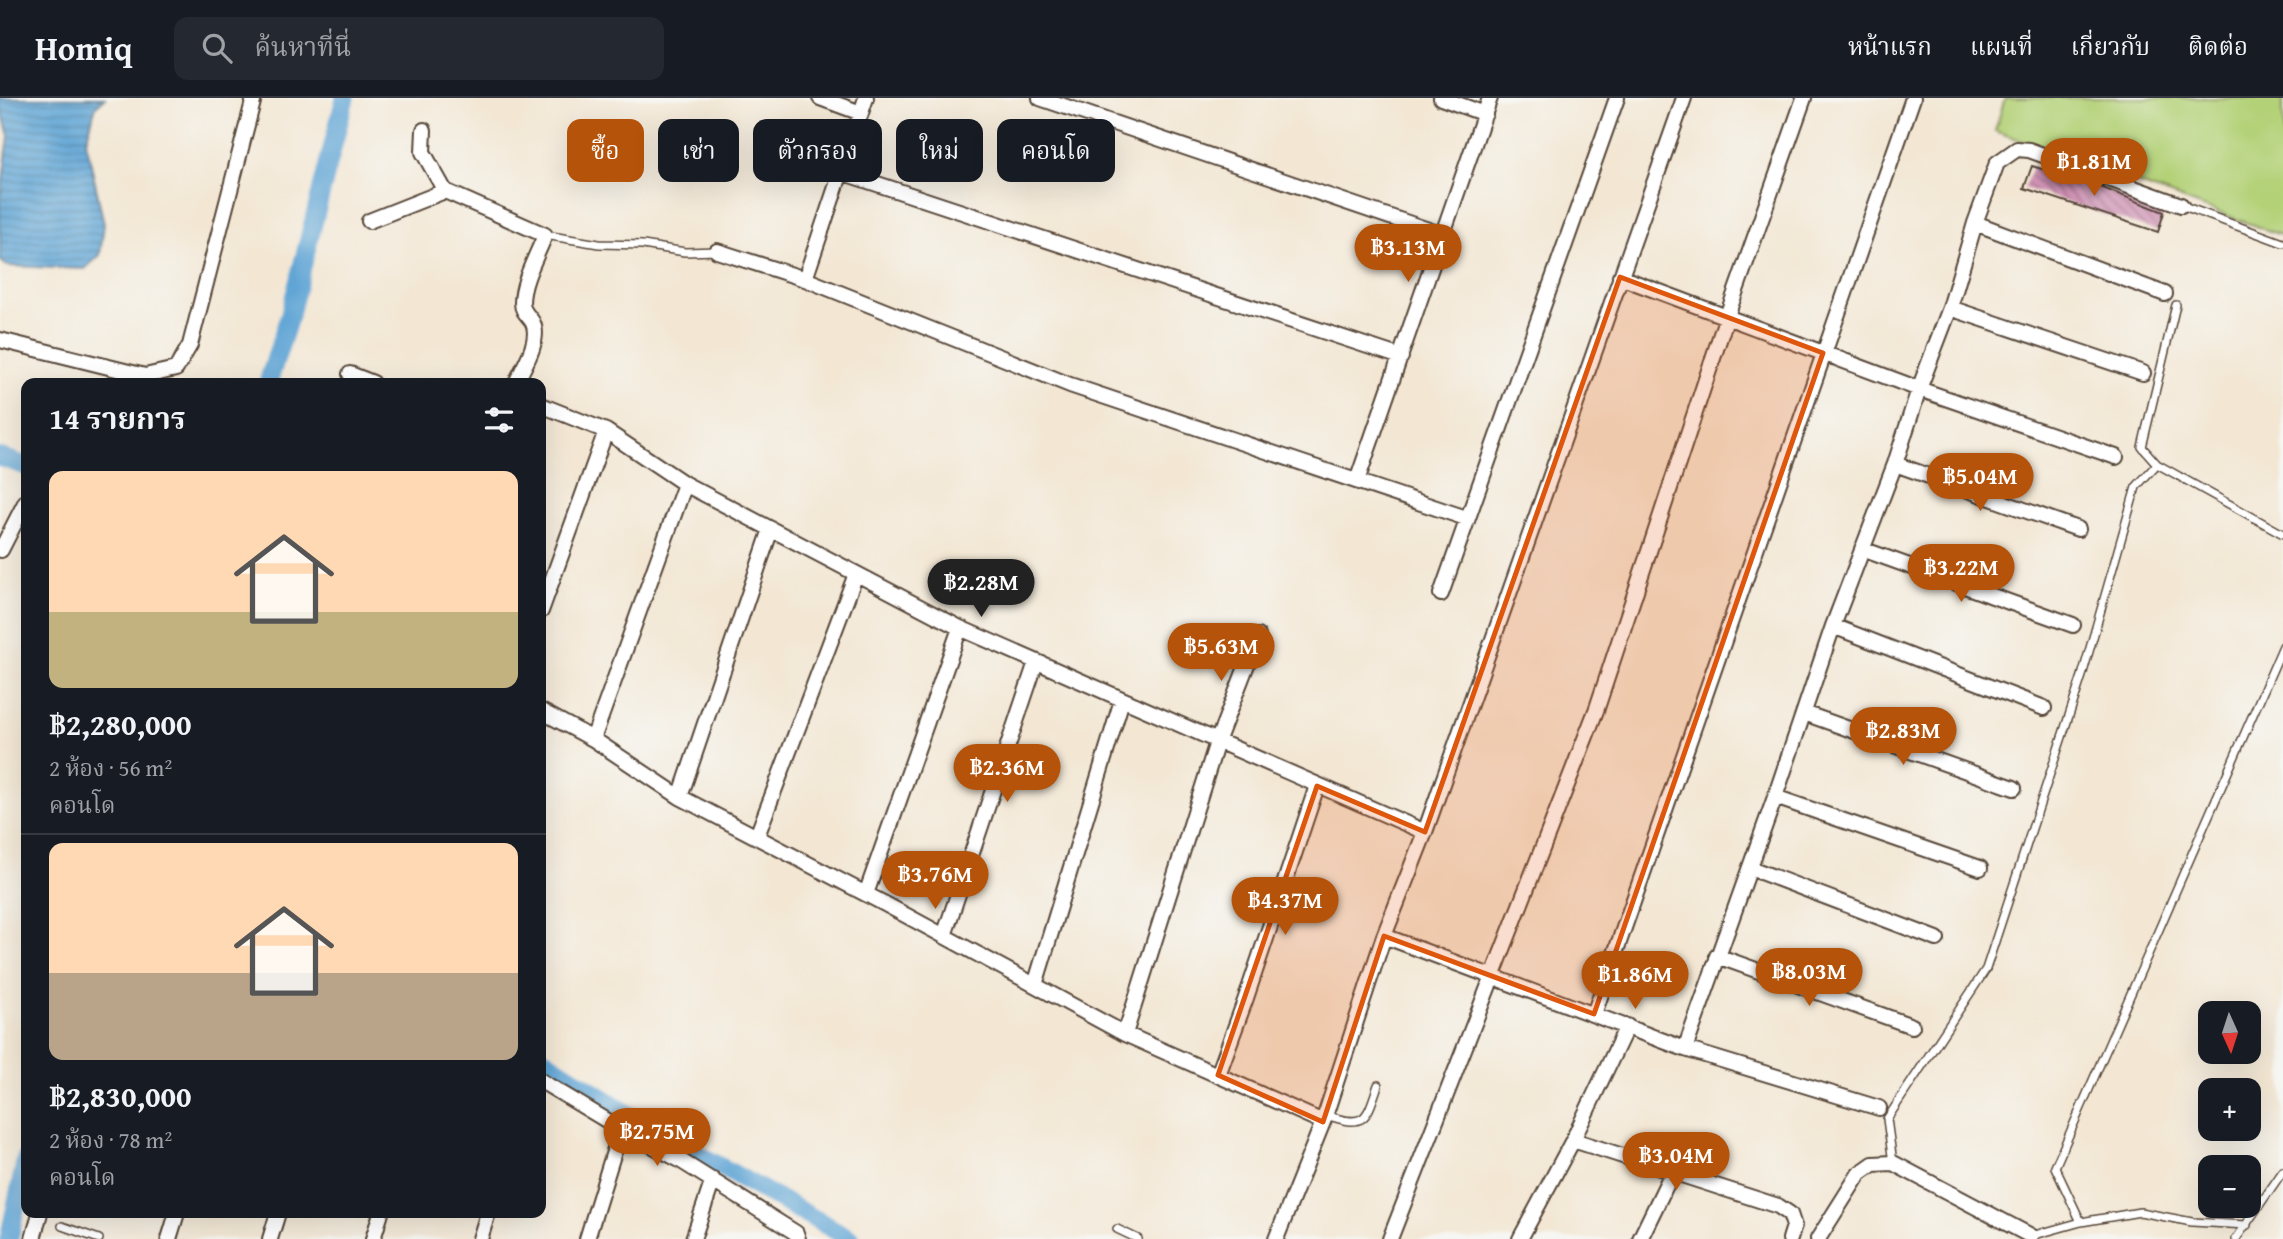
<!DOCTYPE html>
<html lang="th">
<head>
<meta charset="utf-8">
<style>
	body { margin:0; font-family:"Gentium Book Plus","Noto Serif Thai",serif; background:#242831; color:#f1f3f6; height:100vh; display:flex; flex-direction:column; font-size:26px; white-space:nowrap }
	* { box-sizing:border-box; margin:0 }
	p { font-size:23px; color:#9ea1a6 }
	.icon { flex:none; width:38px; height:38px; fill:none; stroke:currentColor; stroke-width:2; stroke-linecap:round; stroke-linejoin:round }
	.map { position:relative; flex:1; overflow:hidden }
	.side { position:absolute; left:21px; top:280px; width:525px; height:840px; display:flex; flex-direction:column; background:#171b24; border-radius:14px; box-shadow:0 7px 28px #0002 }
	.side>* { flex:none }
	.hud { position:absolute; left:567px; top:21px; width:665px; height:63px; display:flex; gap:14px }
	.needle { width:46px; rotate:177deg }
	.fabs { position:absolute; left:2198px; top:903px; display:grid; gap:14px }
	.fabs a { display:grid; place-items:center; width:63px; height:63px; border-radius:14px; background:#171b24; box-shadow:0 7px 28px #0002; font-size:35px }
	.price { position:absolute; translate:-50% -60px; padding:0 16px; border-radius:24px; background:#b45309; color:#fff; font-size:23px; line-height:46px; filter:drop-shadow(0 2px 4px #0008) }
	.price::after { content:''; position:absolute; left:50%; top:42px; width:21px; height:16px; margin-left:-10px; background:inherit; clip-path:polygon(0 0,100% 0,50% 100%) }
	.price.selected { background:#222; color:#fff }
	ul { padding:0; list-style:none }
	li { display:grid; align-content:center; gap:14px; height:371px; padding:0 28px }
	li+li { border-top:2px solid #363941 }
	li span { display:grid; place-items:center; height:217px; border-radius:14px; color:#555 }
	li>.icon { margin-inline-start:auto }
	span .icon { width:126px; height:126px; fill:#fffc; stroke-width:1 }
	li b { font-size:30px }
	h2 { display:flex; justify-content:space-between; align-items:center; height:84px; padding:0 28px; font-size:30px }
	.chip { padding:0 24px; border-radius:14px; background:#171b24; box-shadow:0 7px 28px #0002; font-size:24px; line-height:63px }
	.chip.selected { background:#b45309; color:#fff }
	header { display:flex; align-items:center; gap:42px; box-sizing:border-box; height:98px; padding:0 35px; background:#171b24; border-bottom:2px solid #363941 }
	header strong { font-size:33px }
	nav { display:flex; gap:38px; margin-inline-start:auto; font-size:24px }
	.search { width:490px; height:63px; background:#242831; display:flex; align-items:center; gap:18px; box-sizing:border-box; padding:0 24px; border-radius:14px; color:#9ea1a6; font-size:26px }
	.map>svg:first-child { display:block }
</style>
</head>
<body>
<header>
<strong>Homiq</strong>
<div class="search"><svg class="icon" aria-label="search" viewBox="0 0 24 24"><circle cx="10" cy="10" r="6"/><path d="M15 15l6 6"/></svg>ค้นหาที่นี่</div>
<nav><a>หน้าแรก</a><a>แผนที่</a><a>เกี่ยวกับ</a><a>ติดต่อ</a></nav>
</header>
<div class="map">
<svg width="2283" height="1141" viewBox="0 0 2283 1141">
	<defs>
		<pattern id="water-rules" width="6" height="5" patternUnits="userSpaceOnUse" patternTransform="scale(1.75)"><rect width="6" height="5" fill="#60a5d5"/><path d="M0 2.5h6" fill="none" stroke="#5087ac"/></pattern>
		<pattern id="building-back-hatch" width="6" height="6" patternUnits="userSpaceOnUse" patternTransform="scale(1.75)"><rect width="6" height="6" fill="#d093b5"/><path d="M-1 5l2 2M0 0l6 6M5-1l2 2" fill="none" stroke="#aa7893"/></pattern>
	</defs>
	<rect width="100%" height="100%" fill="#f6f6f2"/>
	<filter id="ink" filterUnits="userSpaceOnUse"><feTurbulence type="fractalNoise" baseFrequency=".0143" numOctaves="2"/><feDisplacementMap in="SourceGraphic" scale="14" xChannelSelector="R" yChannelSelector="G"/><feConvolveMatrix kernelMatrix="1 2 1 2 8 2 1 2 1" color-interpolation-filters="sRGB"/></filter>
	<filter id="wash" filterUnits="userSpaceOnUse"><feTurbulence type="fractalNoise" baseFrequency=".00686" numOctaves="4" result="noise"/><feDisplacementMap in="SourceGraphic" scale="28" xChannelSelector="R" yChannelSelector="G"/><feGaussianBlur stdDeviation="1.57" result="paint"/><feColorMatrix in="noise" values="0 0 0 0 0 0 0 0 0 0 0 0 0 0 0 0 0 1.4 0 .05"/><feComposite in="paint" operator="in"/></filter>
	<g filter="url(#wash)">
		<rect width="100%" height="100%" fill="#f3e7d4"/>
		<path fill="#b3d177" stroke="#777e4a" stroke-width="2" d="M2005 0H2283V138L1995 33Z"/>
		<path fill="url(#water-rules)" stroke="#4e687a" stroke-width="2" d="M0 0H105L96 8 86 43 104 126 100 157 85 171 7 168 0 162V101L9 38 0 7Z"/>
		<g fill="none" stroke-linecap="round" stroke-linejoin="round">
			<path stroke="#60a5d5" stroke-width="19" d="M268 285 290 216 345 0
				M0 359 26 368
				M541 960 642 1025 851 1141
				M9 1141 26 1061"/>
		</g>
		<g id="blocks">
			<path fill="url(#building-back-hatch)" d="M2032 68 2064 78 2085 83 2164 114 2158 134 2024 90Z"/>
		</g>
	</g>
	<g filter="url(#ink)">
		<use href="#blocks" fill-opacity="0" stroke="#574639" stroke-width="2"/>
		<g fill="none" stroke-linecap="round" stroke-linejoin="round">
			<g stroke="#574639" stroke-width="10">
				<path id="lane" d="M2181 107 2283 145
					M545 137 599 146 643 147 685 154 717 153
					M2157 366 2283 436
					M1326 1017C1365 1030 1366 1023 1378 987
					M1893 1065 1887 1021 1986 871 2082 578 2136 389 2157 366 2142 349 2176 207
					M2081 1124 2055 1069 2283 548
					M62 1128 99 1141
					M1117 1131 1138 1141
					M2031 1138 2081 1124 2140 1114 2192 1124 2247 1127
					M2236 1141 2283 1073"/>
			</g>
			<g stroke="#574639" stroke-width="18">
				<path id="street" d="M820 0 861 15
					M1040 0 1443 137
					M1441 0 1485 16
					M424 32 423 54 445 93
					M841 74 1401 259
					M369 123 445 93 545 137C537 158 522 183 522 205 522 216 532 219 534 228 539 246 523 269 516 285
					M1975 125 2165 196
					M717 153 805 181 1070 287 1466 420
					M1620 179 1919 291 2116 359
					M805 181 866 0
					M1950 210 2143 275
					M0 242 145 278 176 271 190 247 254 0
					M350 276 373 285
					M541 307 606 333 685 386 960 530 1425 734
					M1895 366 2078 431
					M1357 383 1490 0
					M1862 451 2073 527
					M1 452 26 403
					M1441 496 1617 0
					M541 513 606 333
					M1833 528 2044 610
					M541 613 593 641 680 699 885 806 1125 936 1323 1024
					M1804 615 2014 690
					M593 641 685 386
					M680 699 771 431
					M1775 699 1980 770
					M757 738 856 476
					M1750 770 1937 841
					M866 796 960 530
					M944 838 1036 564
					M1384 838 1685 951 1879 1010
					M1717 858 1912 928
					M1035 887 1122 602
					M1594 916 1913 0
					M1125 936 1217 644 1258 538
					M1685 951 1775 699 1833 528 1895 366 1919 291 1950 210 1975 125 1997 65 2017 51 2029 52 2181 107
					M1218 977 1246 900 1317 688
					M541 983 621 1031 678 1061 796 1135 798 1141
					M1573 1042 1778 1108 1790 1116 1794 1128 1790 1141
					M33 1141 40 1115
					M169 1141 177 1115
					M270 1141 278 1115
					M373 1141 381 1115
					M480 1141 488 1115
					M587 1141 621 1031
					M693 1141 713 1082
					M1276 1141 1323 1024 1384 838 1425 734 1684 0
					M1390 1141 1597 610 1727 218 1804 0
					M1520 1141 1573 1042 1627 928
					M1640 1141 1672 1075
					M1818 1141 1859 1076 1873 1066 1893 1065 2031 1138"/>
			</g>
			<use href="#lane" stroke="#fff" stroke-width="7"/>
			<use href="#street" stroke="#fff" stroke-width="14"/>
		</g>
	</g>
	<path fill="#df570d" fill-opacity="0.2" stroke="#df570d" stroke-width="5" stroke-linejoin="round" d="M1620 179 1823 255 1594 916 1384 838 1323 1024 1218 977 1317 688 1425 734Z"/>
</svg>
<div class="fabs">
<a><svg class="needle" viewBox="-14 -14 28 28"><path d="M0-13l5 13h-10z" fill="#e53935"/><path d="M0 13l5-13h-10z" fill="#9ea1a6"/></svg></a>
<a>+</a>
<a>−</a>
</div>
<b class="price" style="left:2094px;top:100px">฿1.81M</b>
<b class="price" style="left:1408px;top:186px">฿3.13M</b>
<b class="price" style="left:1980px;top:415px">฿5.04M</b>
<b class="price" style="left:1961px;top:506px">฿3.22M</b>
<b class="price selected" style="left:981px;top:521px">฿2.28M</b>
<b class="price" style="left:1221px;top:585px">฿5.63M</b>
<b class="price" style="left:1903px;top:669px">฿2.83M</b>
<b class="price" style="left:1007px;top:706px">฿2.36M</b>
<b class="price" style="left:935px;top:813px">฿3.76M</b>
<b class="price" style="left:1285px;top:839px">฿4.37M</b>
<b class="price" style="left:1809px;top:910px">฿8.03M</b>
<b class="price" style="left:1635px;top:913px">฿1.86M</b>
<b class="price" style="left:657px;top:1070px">฿2.75M</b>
<b class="price" style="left:1676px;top:1094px">฿3.04M</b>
<div class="hud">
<a class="chip selected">ซื้อ</a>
<a class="chip">เช่า</a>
<a class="chip">ตัวกรอง</a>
<a class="chip">ใหม่</a>
<a class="chip">คอนโด</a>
</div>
<section class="side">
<h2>14 รายการ<svg class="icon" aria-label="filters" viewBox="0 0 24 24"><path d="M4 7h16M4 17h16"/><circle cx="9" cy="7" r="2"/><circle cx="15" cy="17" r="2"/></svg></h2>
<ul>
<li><span style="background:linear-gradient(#ffd9b3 65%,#c2b280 0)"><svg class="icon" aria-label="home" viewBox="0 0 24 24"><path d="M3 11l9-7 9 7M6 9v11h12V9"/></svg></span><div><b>฿2,280,000</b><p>2 ห้อง · 56 m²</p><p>คอนโด</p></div></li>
<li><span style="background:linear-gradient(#ffd9b3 60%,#b9a48a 0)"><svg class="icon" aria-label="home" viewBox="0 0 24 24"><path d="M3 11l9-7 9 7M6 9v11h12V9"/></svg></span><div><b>฿2,830,000</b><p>2 ห้อง · 78 m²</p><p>คอนโด</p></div></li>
</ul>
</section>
</div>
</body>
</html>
